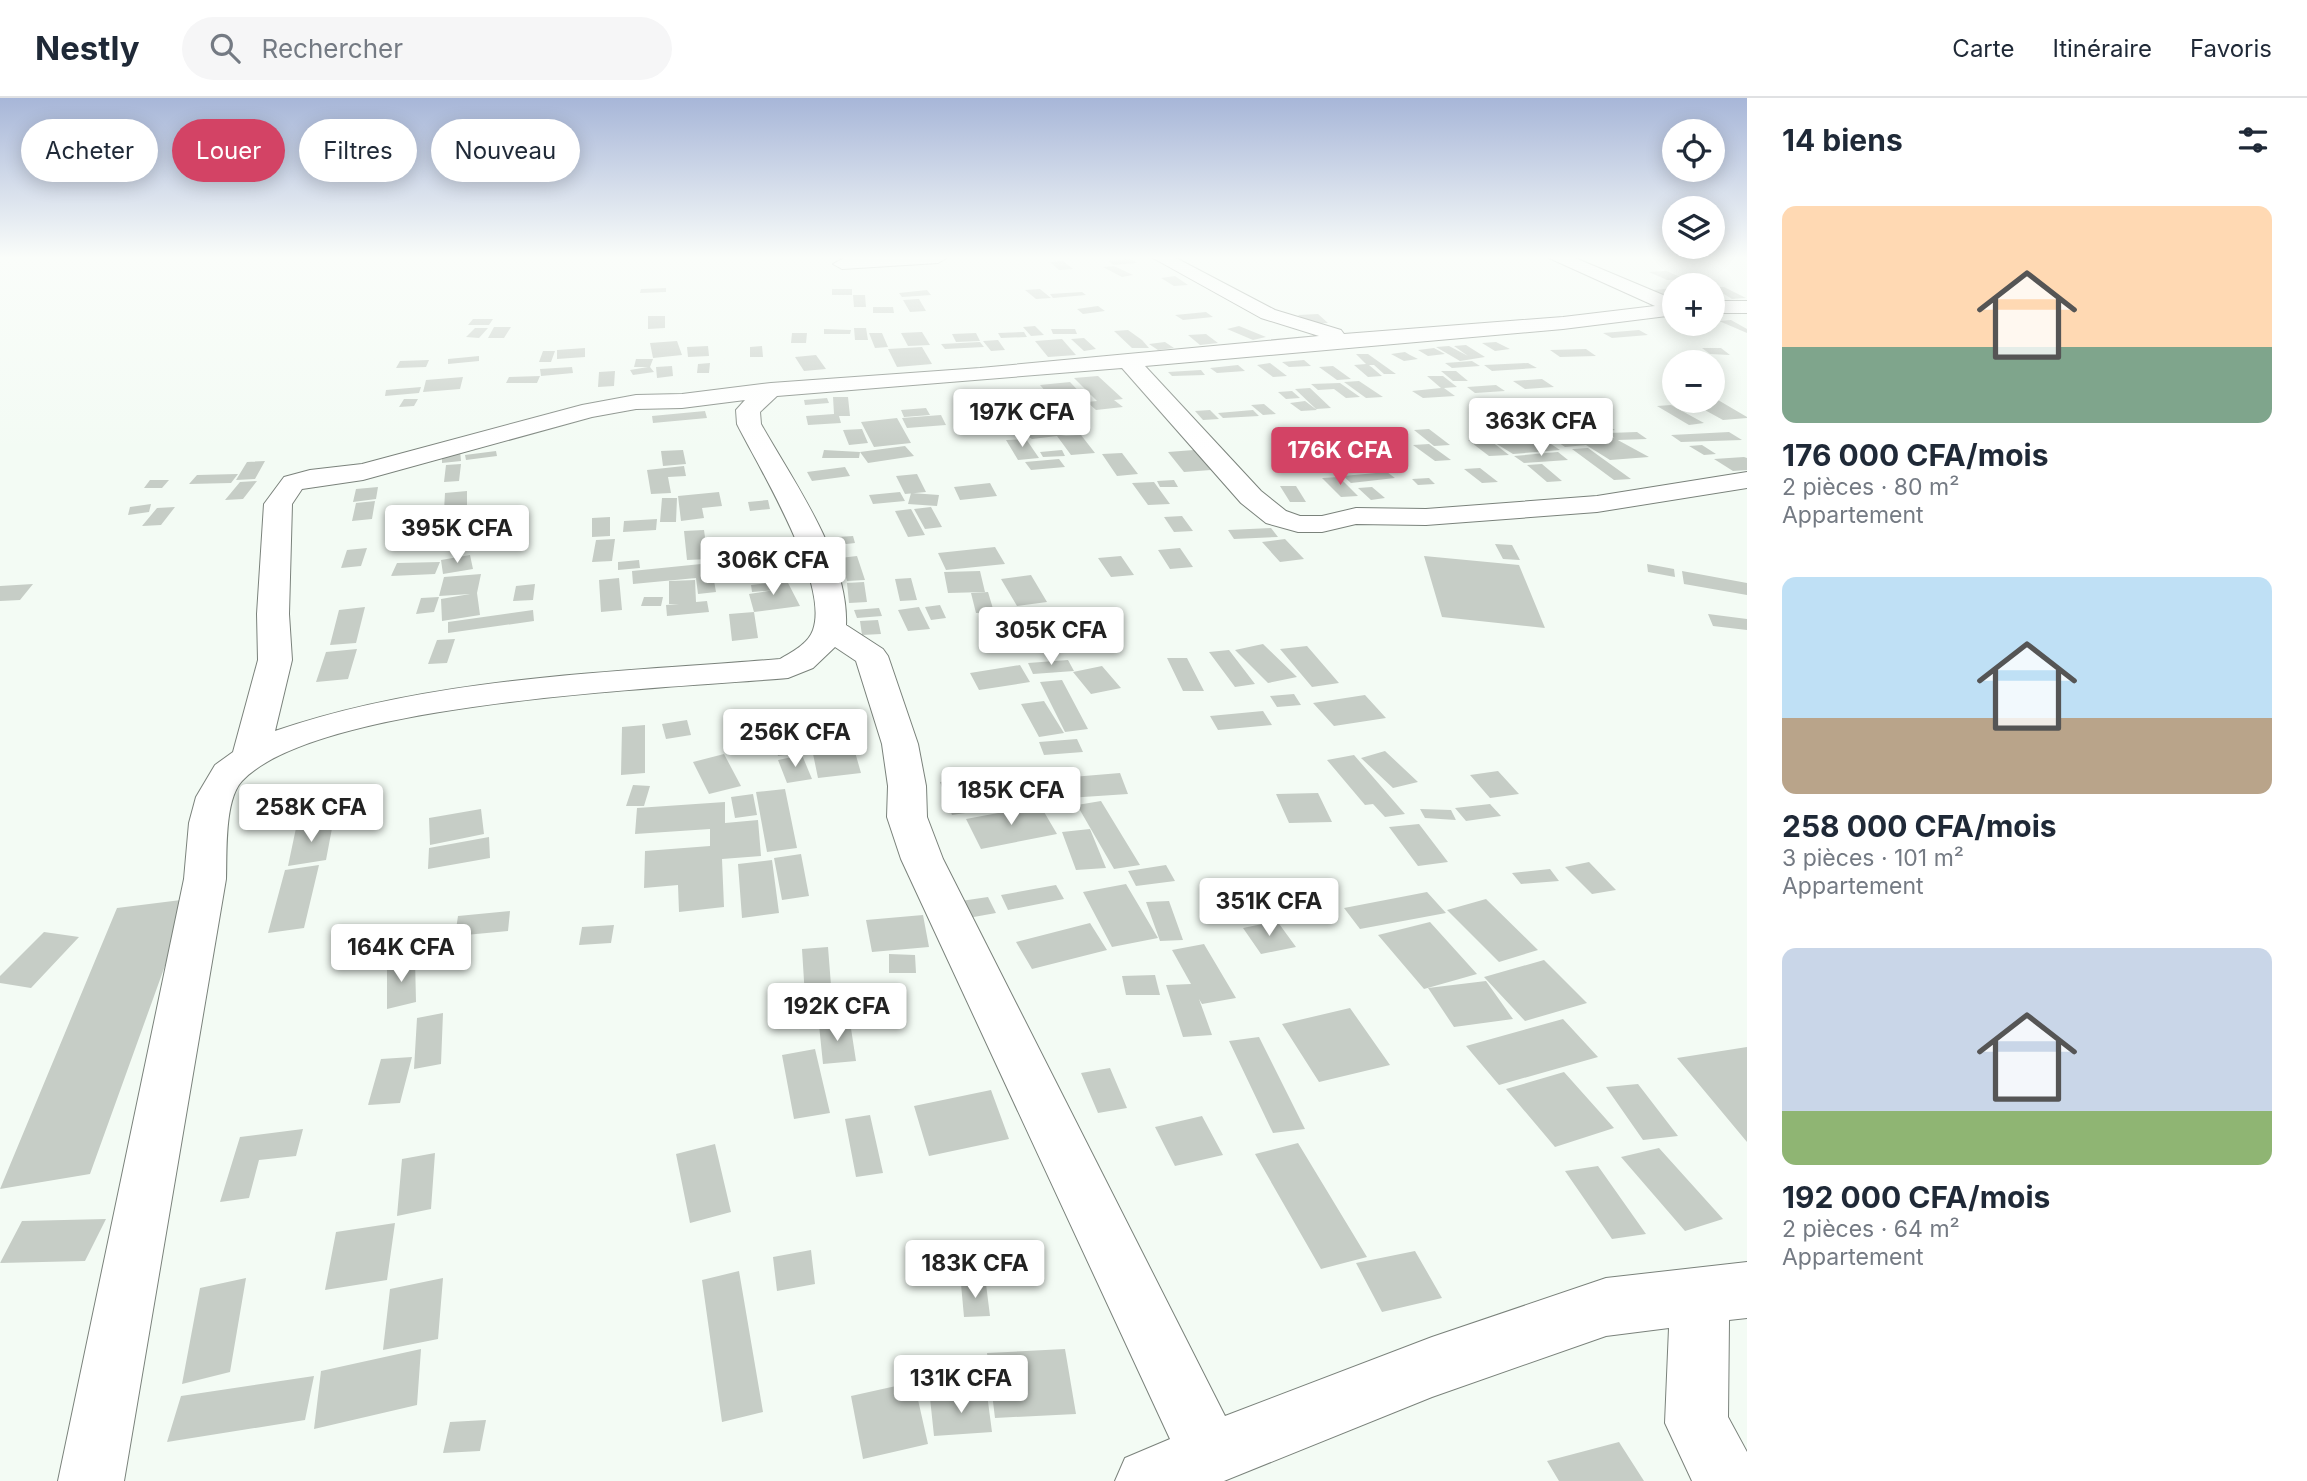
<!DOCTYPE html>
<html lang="fr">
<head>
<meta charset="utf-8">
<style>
	body { margin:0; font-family:Inter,sans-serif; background:#f6f6f7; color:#1f2937; height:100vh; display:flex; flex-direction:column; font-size:26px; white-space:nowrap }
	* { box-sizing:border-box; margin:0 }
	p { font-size:23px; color:#747a83 }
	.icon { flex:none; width:38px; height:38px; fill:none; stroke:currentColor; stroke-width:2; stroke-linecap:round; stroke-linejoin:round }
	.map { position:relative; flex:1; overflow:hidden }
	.panel { display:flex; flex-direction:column; background:#fff; width:560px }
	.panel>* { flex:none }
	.hud { position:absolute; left:21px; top:21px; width:665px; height:63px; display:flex; gap:14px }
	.fabs { position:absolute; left:1662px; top:21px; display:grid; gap:14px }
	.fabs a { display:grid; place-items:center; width:63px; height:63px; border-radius:50%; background:#fff; box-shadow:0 4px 18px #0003; font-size:35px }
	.price { position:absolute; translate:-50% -60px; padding:0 16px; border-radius:7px; background:#fff; color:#222; font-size:23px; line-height:46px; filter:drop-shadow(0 2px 4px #0008) }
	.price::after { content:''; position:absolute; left:50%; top:42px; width:21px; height:16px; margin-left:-10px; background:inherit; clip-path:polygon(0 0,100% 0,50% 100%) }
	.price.current { background:#d34365; color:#fff }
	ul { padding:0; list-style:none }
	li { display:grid; align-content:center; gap:14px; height:371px; padding:0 35px }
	li span { display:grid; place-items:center; height:217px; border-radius:14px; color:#555 }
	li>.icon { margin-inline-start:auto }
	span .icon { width:126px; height:126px; fill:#fffc; stroke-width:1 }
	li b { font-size:30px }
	h2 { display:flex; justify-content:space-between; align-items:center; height:84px; padding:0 35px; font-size:30px }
	.pill { padding:0 24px; border-radius:32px; background:#fff; box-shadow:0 4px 18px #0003; font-size:24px; line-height:63px }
	.pill.current { background:#d34365; color:#fff }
	header { display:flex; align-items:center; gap:42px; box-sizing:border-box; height:98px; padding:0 35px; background:#fff; border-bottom:2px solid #e0e1e3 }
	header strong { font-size:33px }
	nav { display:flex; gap:38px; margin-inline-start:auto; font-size:24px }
	.search { width:490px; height:63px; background:#f6f6f7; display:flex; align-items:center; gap:18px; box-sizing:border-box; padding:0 24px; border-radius:38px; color:#747a83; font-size:26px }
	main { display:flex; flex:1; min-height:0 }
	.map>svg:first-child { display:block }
</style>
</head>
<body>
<header>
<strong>Nestly</strong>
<div class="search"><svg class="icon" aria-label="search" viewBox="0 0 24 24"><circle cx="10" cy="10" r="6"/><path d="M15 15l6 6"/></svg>Rechercher</div>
<nav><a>Carte</a><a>Itinéraire</a><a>Favoris</a></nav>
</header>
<main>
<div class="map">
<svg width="1747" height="1383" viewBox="0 0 1747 1383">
	<rect width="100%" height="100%" fill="#f3fbf4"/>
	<path fill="#c6cdc6" d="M1131 161 1137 165 1114 167 1108 163Z
		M1063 163 1073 171 1059 172 1050 164Z
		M1114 168 1133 177 1122 179 1103 169Z
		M1666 173 1685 181 1667 182 1649 174Z
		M1175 178 1188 187 1174 188 1161 180Z
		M1713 189H1724L1746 200 1732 201Z
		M666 190V194L640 195 641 191Z
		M832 191H852V197H832Z
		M1040 191 1051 200 1036 201 1025 192Z
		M1675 191V202L1653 192 1674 190Z
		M927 192 931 197 902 199 899 195Z
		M1082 194 1086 197 1053 200 1050 196Z
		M853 197H865L866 209H854Z
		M919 201 926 213 910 214 903 202Z
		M1098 208 1105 213 1083 216 1077 211Z
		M873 209H893L894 215H873Z
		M1206 214 1213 219 1183 222 1175 217Z
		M1318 216 1328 225 1308 226 1298 217Z
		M648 218H665V230L648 231Z
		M473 221H493L489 227H468Z
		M1731 222 1747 231V235L1719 223Z
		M1035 228 1044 237 1031 238 1023 229Z
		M1239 228 1266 239 1253 242 1227 231Z
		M494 229H511L504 240H488Z
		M475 230H488L479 240 466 239Z
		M854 230H866L868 242H855Z
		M824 231 851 232 850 236H824Z
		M1051 231H1075L1077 236H1053Z
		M1128 232 1142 242 1149 250H1132L1114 233Z
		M1639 232 1648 237 1612 240 1603 235Z
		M922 234 930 247 908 248 901 235Z
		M1024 234 1027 239 1001 240 998 235Z
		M792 235H807L806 245H791Z
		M869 235H882L888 249 875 250Z
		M976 235 980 243 956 244 952 236Z
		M1206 236 1218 245 1200 247 1188 237Z
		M1084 240 1096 251 1084 253 1071 241Z
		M1062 241 1076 257 1048 259 1035 243Z
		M998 242 1005 252 991 253 983 243Z
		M677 243 682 257 653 260 650 245Z
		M980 244 984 249 945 251 941 246Z
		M1165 244 1174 250 1158 252 1149 246Z
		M1496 244 1510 251 1495 253 1482 245Z
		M1466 247 1485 259 1460 263 1436 249 1449 248 1468 258 1454 248Z
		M708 248 709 258 688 259 687 249Z
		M762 248 763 259H750V249Z
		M922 249 932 266 897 269 888 251Z
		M585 250V259L557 261V252Z
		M1434 250 1445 256 1428 258 1418 252Z
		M1702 250H1721L1730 257 1710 256Z
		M1586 251 1596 258 1560 259 1550 252Z
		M543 253H555L551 264H539Z
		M1405 254 1410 257 1418 261 1404 263 1391 256Z
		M1356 256H1368L1396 276H1384L1374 267H1369L1382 278 1368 279 1354 267 1366 266Z
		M816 257 826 271 804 273 795 259Z
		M479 258V263L448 266V261Z
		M636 261H653L650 269 654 274 633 277 630 272 648 269H634Z
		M429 262 426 269 396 270 400 263Z
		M1304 262 1311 268 1289 269 1282 264Z
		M1472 263 1480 268 1452 270 1445 265Z
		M710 265 709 275H697L698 266Z
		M1270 265 1287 278 1273 279 1257 267Z
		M1528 265 1537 270 1492 273 1484 267Z
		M1238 267 1245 273 1217 275 1210 270Z
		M672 268 673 278 657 280 656 269Z
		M1333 268 1351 281 1337 282 1319 269Z
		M572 269 573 275 541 278 540 271Z
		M1201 272 1205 277 1172 278 1168 274Z
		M615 273 614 288 598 289 599 274Z
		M1441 273H1456L1468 283H1453Z
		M540 278 537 285H506L509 279Z
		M1098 278 1123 301 1114 302 1123 309 1096 312 1087 304 1097 303 1074 280Z
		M1427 278H1443L1457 289 1444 290 1455 298 1423 300 1412 293 1441 290Z
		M463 279 460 291 423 294 426 282Z
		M1542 281 1554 289 1525 291 1513 283Z
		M1359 283 1383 299 1366 300 1344 284Z
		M1070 284 1088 303 1073 304 1089 322 1072 324 1040 287Z
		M1340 285 1360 299 1346 300 1334 291 1318 292 1311 286Z
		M1496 287 1505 293 1475 295 1467 289Z
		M421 289 419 295 385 298 386 292Z
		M1310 290 1331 310 1316 311 1295 291Z
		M1292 293 1300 300 1286 301 1278 294Z
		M833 299H848L850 318H839L841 325 808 327 806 318 834 316Z
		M827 300 829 305 805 307 804 302Z
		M404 301H418L414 308 399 309Z
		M1718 302 1747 319V320L1723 322 1692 305Z
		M1305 303 1317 312 1301 313 1290 305Z
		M1264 306 1276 316 1263 317 1251 307Z
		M1671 307 1704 325 1689 327 1657 308Z
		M1056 308 1063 322 1078 335 1060 338 1081 337 1095 355 1071 357 1057 338 1032 341 1014 329 1057 323H1046L1044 318 1006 320 1012 333 996 334 987 310Z
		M926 310 930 317 904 319 901 312Z
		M1601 310 1612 318 1574 319 1563 311Z
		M1210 312 1219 321 1203 322 1195 313Z
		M1253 312 1259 318 1223 320 1218 315Z
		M705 313 707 320 653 325 652 318Z
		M941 317 946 327 907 330 902 320Z
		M897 320 911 345 874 349 861 324Z
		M1596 321 1615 332 1599 334 1580 322Z
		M1575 323 1593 332 1578 334 1560 325Z
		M862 331 868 345 849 347 843 332Z
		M1429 331 1450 347 1434 348 1414 332Z
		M1603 334 1649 359 1610 362 1586 347 1565 349 1549 338Z
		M1637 334 1647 341 1617 342 1608 335Z
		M1729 334 1742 342 1681 344 1671 337Z
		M1503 338 1518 346 1548 344 1560 352 1513 356 1487 340Z
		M1487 340 1509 357 1489 358 1468 342Z
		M1026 341 1039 360 1018 362 1006 342Z
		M1283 345H1301L1308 355 1290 356Z
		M1429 346 1451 362 1435 363 1413 347Z
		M1702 347 1716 356 1704 357 1689 348Z
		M905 348 914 358 868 365 860 354 859 360H822L824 352 860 354Z
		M1588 350 1631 381 1614 382 1572 351Z
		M460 352 461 363 442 365V354Z
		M683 352 686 366 663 368 661 353Z
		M1062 352 1065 358 1043 359 1040 354Z
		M1194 352 1211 372 1184 374 1168 354Z
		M496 353 497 358 466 362 465 357Z
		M1375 354 1385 365H1371L1362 355Z
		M1558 354 1568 362 1524 365 1514 358Z
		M1122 355 1138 376 1117 378 1102 356Z
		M1744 359 1747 360V372L1733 373 1714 361Z
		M1059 361 1065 369 1031 372 1025 364Z
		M265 363 255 381 236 382 247 364Z
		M1363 364 1371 372 1337 374 1330 365Z
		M461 366 459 383 444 384 446 367Z
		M1542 366 1562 383 1547 384 1527 367Z
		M684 368 686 378 668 379 671 395 651 396 647 372Z
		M845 369 850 378 812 383 807 374Z
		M1480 370 1498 384 1482 385 1464 371Z
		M1387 374 1395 380 1351 385 1343 378Z
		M238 376 231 385 189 386 197 377Z
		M917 376 926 394 905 396 896 378Z
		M1339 379 1358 398 1341 399 1322 380Z
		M1429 380 1435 386 1418 387 1412 381Z
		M150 382H169L162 390H144Z
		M1174 382 1178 389H1160L1157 383Z
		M257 383 243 401 225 402 240 384Z
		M1154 384 1170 406 1148 407 1132 385Z
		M990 385 997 398 960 402 954 389Z
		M1280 388H1296L1306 404H1290Z
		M378 389 376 401 353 404 356 391Z
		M1372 389 1385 400 1371 402 1358 390Z
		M467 393V410L444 413 445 395Z
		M719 394 722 408 702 410 704 420 681 423 678 398Z
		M900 394 905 403 873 406 869 397Z
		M911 395 939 397 937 408 908 406Z
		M662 400H677L676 424H660Z
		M768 402 770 411 750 413 748 404Z
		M375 403 372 421 352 423 356 405Z
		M151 406 149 414 128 417 130 409Z
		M175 409 161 427 142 428 157 410Z
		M931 409 942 429 925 431 914 411Z
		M911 411 925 437 908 439 895 413Z
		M1182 418 1193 433 1174 434 1164 419Z
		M610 419V438L592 439V420Z
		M657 421 656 432 623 434 624 423Z
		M464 425 460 440 442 442 447 426Z
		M443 428 435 452 414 453 422 430Z
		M1271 430 1278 439 1234 441 1228 432Z
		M704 432 708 461 687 462 684 433Z
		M853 438 855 445 838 447 836 439Z
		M615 441 612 463 592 464 596 442Z
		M1285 441 1304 461 1280 464 1262 444Z
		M1495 446 1512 447 1520 462 1503 461Z
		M995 449 1005 466 946 472 938 455Z
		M367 450 361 468 341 470 347 452Z
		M1180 450 1193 469 1170 471 1158 452Z
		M470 457 473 471 443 476 441 462Z
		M857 458 865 482 847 483 840 460Z
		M1121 458 1134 477 1111 479 1098 460Z
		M1424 458 1519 467 1545 530 1442 519Z
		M639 462 640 470 618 472V464Z
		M440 464 435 476 391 478 397 465Z
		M711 465 716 494 698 496 696 480 633 486 632 473Z
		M1647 466 1674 471 1675 479 1648 474Z
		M980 473 985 494 948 495 944 474Z
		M1682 473 1747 485V497L1684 486Z
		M481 476 477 495 480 517 442 523 441 501 470 496 439 498 444 479Z
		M1031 477 1047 504 1017 508 1001 481Z
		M619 480 622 512 601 514 599 482Z
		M911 480 917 502 900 503 895 481Z
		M695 482 696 504 707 503 709 514 667 518 666 507 679 506H669V483Z
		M787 483 800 508 754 514 749 496 775 492 752 494 751 487Z
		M864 484 867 504 849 505 847 485Z
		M33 486 20 502 0 503V488Z
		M535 486 533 502 513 503 516 488Z
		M988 494 994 514 976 515 971 495Z
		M439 499 434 514 416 516 421 500Z
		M644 499H663L661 508H641Z
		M940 507 946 520 931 522 925 509Z
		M365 509 356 545 330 547 339 512Z
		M919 509 930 531 908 533 898 512Z
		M1064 509 1067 518 1021 519 1018 510Z
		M879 510 882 518 857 520 854 512Z
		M533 512 534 523 448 535V524Z
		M754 514 758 540 732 543 729 516Z
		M1708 516 1747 521V532L1713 528Z
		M878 522 881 536 862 537 860 523Z
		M455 541 447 565 428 566 437 542Z
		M1263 546 1297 579 1268 585 1235 552Z
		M1307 548 1339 585 1312 589 1280 551Z
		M357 551 348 581 316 584 326 554Z
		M1229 552 1255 586 1235 589 1209 554Z
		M1167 560H1187L1204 593H1183Z
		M1068 562 1074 573 1033 576 1028 565Z
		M1020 567 1030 584 979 592 970 575Z
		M1102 568 1121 590 1091 596 1073 574Z
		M1062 582 1088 631 1065 634 1040 584Z
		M1294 596 1301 607 1277 609 1270 598Z
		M1365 597 1386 620 1334 628 1313 605Z
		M1044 603 1064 635 1039 639 1021 606Z
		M1263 613 1272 627 1218 632 1210 618Z
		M796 618 806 654 778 658 769 622Z
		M687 622 691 637 666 641 662 626Z
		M766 623 772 644 741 649 736 627Z
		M645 627V675L621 677 622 629Z
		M1077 641 1083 654 1044 657 1039 644Z
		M853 647 861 675 818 680 812 651Z
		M1385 653 1418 684 1393 690 1361 660Z
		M724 656 741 688 709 696 693 664Z
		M802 657 812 681 787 685 778 662Z
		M1354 657 1405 716 1385 719 1373 706 1365 707 1327 662Z
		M1498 673 1519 696 1490 700 1470 677Z
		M1120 675 1128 696 1068 700 1060 680Z
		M966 681 979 713 952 717 940 684Z
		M633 687 650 688 644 708H626Z
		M785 691 797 750 767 754 756 694Z
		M1318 695 1332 724 1289 725 1276 696Z
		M753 696 757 717 735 720 731 699Z
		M1101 703 1140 767 1114 771 1077 707Z
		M725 704V725L758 722 761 758 722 761 724 809 679 814 678 787 644 790 645 753 710 748V731L635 736 637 710Z
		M1490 706 1501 718 1466 723 1455 710Z
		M1040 707 1057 736 981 751 966 721Z
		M481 711 484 736 430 747 429 720Z
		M1420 711 1451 712 1456 722 1425 720Z
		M333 725 326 762 288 768 296 730Z
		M1419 726 1448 764 1418 768 1389 729Z
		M1090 731 1106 770 1076 772 1062 734Z
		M489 739 490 760 428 771 429 750Z
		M801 756 809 798 782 802 774 760Z
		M772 762 779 815 742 820 738 766Z
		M1589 764 1616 792 1592 796 1565 769Z
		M319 767 304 830 268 835 285 772Z
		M1166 767 1175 783 1136 788 1128 773Z
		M1550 771 1559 783 1521 786 1512 775Z
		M1126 786 1158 840 1112 849 1083 794Z
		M1056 787 1064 801 1008 812 1001 797Z
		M1427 794 1446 815 1360 831 1344 810Z
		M988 799 996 815 968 820 961 803Z
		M189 801 90 1076 0 1091 117 810Z
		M1486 801 1538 852 1499 864 1447 812Z
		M1169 803 1183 842 1160 843 1146 804Z
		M510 813 508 833 455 838 458 818Z
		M923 817 929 849 872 854 866 822Z
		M1277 823 1296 849 1261 856 1243 830Z
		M1430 824 1477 876 1424 891 1378 837Z
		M1090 825 1107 852 1032 871 1016 844Z
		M614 827 611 845 579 847 582 829Z
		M44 834 79 839 31 890 0 885V878Z
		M1204 846 1236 900 1202 906 1199 901 1212 937 1183 939 1166 887 1191 886 1172 852Z
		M828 849 833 913 806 915 802 851Z
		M889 856 915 857 916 875H889Z
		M415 861 416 904 387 911V867Z
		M1544 862 1587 905 1525 923 1484 879Z
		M1155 877 1160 897H1126L1122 878Z
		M1486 883 1513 921 1454 929 1428 890Z
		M1350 910 1390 967 1319 984 1282 926Z
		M443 915 441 966 414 971 417 920Z
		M1563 921 1598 959 1499 987 1466 948Z
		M850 924 856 963 823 966 819 927Z
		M1259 939 1305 1031 1273 1035 1229 943Z
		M1747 949V1044L1677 960Z
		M815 951 830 1015 794 1021 782 957Z
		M412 959 400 1005 368 1007 381 961Z
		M1110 970 1127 1010 1098 1015 1081 975Z
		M1564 974 1614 1030 1555 1049 1506 991Z
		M1638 986 1678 1038 1643 1042 1606 989Z
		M991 992 1009 1041 929 1058 914 1008Z
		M870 1017 883 1075 856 1079 845 1021Z
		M1202 1018 1223 1057 1175 1068 1155 1029Z
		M303 1031 296 1058 259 1062 249 1100 220 1104 240 1039Z
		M1298 1045 1367 1159 1321 1171 1255 1056Z
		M715 1046 731 1114 690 1125 676 1056Z
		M1659 1050 1723 1121 1685 1133 1621 1059Z
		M435 1055 431 1111 397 1118 402 1061Z
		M1598 1068 1646 1136 1612 1141 1565 1073Z
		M106 1121 85 1163 0 1165 22 1123Z
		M395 1125 387 1182 325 1192 336 1134Z
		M811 1152 815 1186 777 1193 773 1159Z
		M1415 1153 1442 1200 1382 1214 1356 1165Z
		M739 1173 763 1314 722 1324 702 1182Z
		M246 1180 230 1274 182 1286 200 1190Z
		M443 1180 438 1241 383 1252 390 1191Z
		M961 1186H986L990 1218 964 1219Z
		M421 1251 417 1307 314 1331 321 1273Z
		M1065 1251 1076 1316 995 1320 987 1255Z
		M314 1278 305 1322 167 1344 181 1298Z
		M914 1284 928 1346 863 1361 851 1298Z
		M987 1296 992 1334 934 1338 930 1300Z
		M486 1322 480 1353 443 1355 450 1324Z
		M1619 1344 1644 1383H1559L1547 1363Z"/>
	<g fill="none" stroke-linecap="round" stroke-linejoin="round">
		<g stroke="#7a827b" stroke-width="2">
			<path id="minor" d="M947 160 938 165 842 171 833 166 844 160Z
				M1153 160H1176L1275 212 1341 232 1344 236 1563 219 1655 208 1549 160H1575L1675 202V217L1563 231 1145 268 1261 393 1286 413 1300 418H1322L1356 410 1426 411 1597 398 1747 374V390L1597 414 1426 427 1356 426 1322 434H1298L1266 425 1241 405 1122 270 777 298 760 314 761 326C793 383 849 460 846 527L883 551 888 558 918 646 926 688 927 719 943 761 1225 1318 1432 1239 1606 1180 1747 1164V1220L1729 1222 1728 1319 1747 1354V1383H1692L1665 1325 1669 1230 1606 1238 1432 1299 1224 1383H1115L1125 1360 1170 1341 901 761 887 719 888 688 882 646 856 563 835 549 813 570 788 580C673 590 317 603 242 683 224 702 227 756 226 781L124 1383H58L184 781 189 725 196 699 215 667 233 654 258 562 257 516 264 406 284 379 310 372 362 366 582 307 636 297 682 296 771 285 980 270 1319 238 1261 220ZM745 302 736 312 737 326C759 370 830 485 813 532 808 546 792 554 780 561 612 575 436 578 275 633L292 562 289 516 292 406 302 391 363 382 592 319 636 311 682 310Z
				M1713 203H1747V215H1713Z"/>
		</g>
		<use href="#minor" fill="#fff" fill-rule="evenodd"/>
	</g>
	<linearGradient id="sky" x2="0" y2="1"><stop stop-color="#a7b6d8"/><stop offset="0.45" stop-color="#fafdfa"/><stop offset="1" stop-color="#fafdfa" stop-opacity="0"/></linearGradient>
	<rect width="1747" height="354" fill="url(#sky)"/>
</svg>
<div class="fabs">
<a><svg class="icon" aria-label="locate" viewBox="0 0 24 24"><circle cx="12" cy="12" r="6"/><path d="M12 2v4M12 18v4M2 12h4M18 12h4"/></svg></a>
<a><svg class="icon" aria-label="layers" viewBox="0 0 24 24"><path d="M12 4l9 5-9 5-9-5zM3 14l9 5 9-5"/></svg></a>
<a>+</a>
<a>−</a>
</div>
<b class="price" style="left:1022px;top:351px">197K CFA</b>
<b class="price" style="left:1541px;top:360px">363K CFA</b>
<b class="price current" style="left:1340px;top:389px">176K CFA</b>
<b class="price" style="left:457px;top:467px">395K CFA</b>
<b class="price" style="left:773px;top:499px">306K CFA</b>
<b class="price" style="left:1051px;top:569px">305K CFA</b>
<b class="price" style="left:795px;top:671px">256K CFA</b>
<b class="price" style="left:1011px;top:729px">185K CFA</b>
<b class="price" style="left:311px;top:746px">258K CFA</b>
<b class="price" style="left:1269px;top:840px">351K CFA</b>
<b class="price" style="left:401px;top:886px">164K CFA</b>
<b class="price" style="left:837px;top:945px">192K CFA</b>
<b class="price" style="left:975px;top:1202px">183K CFA</b>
<b class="price" style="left:961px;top:1317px">131K CFA</b>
<div class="hud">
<a class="pill">Acheter</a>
<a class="pill current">Louer</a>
<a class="pill">Filtres</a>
<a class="pill">Nouveau</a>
</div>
</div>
<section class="panel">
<h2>14 biens<svg class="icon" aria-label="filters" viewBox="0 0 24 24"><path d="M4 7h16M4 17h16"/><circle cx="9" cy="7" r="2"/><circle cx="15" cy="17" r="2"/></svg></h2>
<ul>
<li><span style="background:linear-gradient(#ffd9b3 65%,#7fa58c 0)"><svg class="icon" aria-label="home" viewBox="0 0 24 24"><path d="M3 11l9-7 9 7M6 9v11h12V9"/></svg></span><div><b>176 000 CFA/mois</b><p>2 pièces · 80 m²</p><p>Appartement</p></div></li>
<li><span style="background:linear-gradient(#bfe0f5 65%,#b9a48a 0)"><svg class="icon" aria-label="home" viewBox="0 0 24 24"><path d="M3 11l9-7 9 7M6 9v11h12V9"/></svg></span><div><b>258 000 CFA/mois</b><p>3 pièces · 101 m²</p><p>Appartement</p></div></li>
<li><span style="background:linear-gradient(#c9d6e8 75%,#8fb573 0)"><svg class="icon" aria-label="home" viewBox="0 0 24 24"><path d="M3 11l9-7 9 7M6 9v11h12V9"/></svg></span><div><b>192 000 CFA/mois</b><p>2 pièces · 64 m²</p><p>Appartement</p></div></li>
</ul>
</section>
</main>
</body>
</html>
